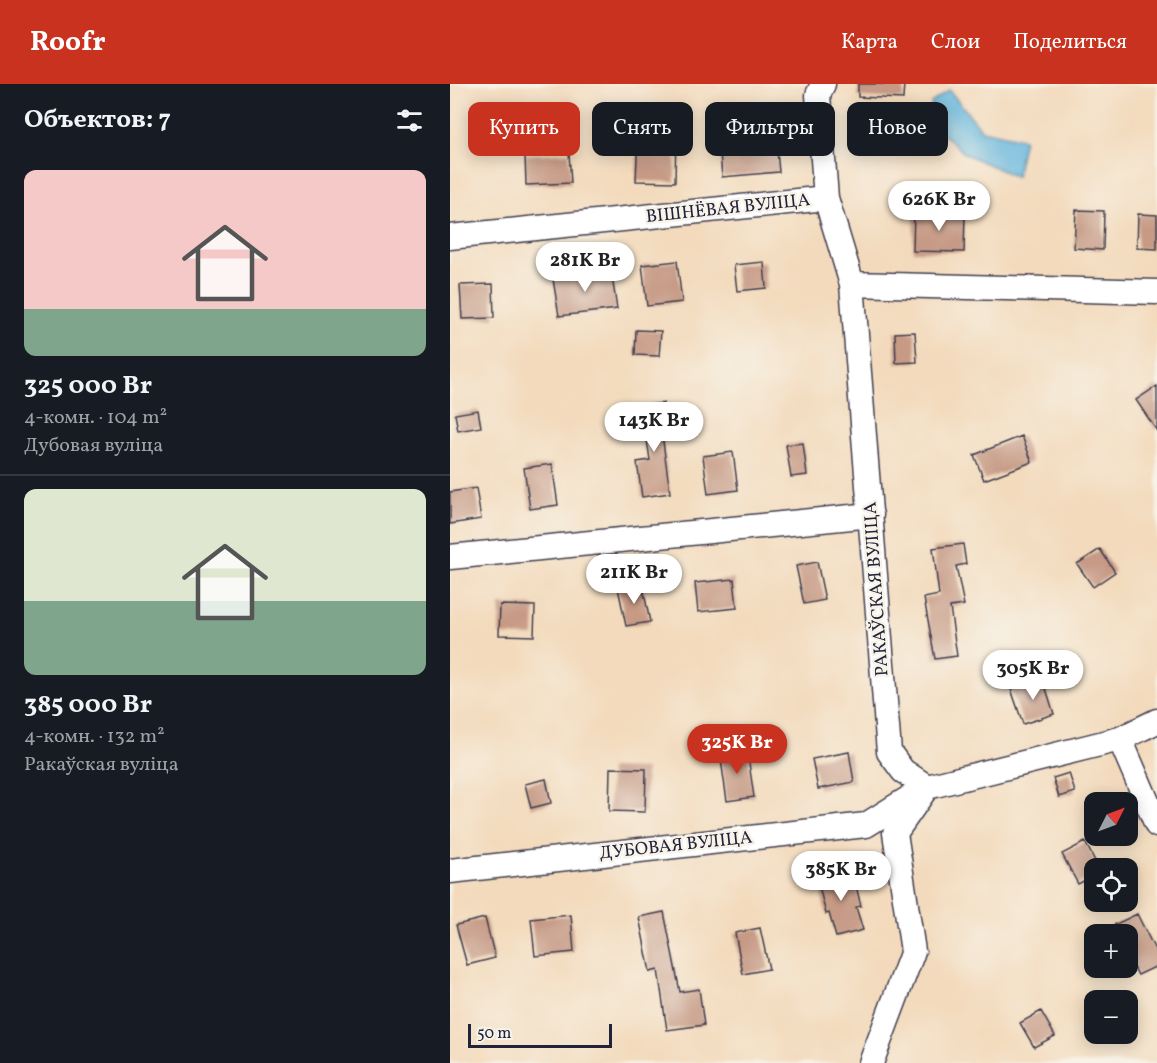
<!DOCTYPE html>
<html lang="ru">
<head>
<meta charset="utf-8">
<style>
	body { margin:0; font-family:Vollkorn,serif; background:#242831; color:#f1f3f6; height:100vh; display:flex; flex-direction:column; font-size:22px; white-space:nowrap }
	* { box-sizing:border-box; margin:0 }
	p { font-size:20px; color:#9ea1a6 }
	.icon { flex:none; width:33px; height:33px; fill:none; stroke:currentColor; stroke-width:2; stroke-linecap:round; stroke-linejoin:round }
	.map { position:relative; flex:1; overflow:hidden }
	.sheet { display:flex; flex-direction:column; background:#171b24; width:450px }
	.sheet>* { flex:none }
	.hud { position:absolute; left:18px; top:18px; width:570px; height:54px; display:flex; gap:12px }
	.needle { width:39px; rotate:48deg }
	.tools { position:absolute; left:634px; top:708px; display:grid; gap:12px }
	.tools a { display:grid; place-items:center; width:54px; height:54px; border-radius:12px; background:#171b24; box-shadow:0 3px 15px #0003; font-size:30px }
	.scale { position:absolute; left:18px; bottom:15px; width:144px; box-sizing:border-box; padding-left:6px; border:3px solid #22223b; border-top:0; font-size:16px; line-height:21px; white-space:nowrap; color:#22223b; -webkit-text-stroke:4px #f7f3e8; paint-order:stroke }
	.price { position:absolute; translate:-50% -51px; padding:0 14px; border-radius:21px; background:#fff; color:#222; font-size:20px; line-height:39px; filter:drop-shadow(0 2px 3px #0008) }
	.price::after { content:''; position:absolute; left:50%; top:36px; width:18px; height:14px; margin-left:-9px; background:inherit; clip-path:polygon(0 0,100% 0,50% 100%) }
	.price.active { background:#c8321e; color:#fff }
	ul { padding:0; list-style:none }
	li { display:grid; align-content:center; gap:12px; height:318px; padding:0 24px }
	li+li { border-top:2px solid #363941 }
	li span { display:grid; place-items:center; height:186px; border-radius:12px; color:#555 }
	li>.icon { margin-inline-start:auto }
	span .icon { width:108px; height:108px; fill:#fffc; stroke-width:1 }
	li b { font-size:26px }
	h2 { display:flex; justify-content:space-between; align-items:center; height:72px; padding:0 24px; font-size:26px }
	.pill { padding:0 21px; border-radius:12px; background:#171b24; box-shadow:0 3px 15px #0003; font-size:21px; line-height:54px }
	.pill.active { background:#c8321e; color:#fff }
	header { display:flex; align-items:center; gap:36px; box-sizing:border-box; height:84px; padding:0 30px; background:#c8321e; color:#fff }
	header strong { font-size:28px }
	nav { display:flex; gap:33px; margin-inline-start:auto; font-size:21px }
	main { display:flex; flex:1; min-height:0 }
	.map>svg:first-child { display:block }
</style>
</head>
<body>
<header>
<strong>Roofr</strong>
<nav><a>Карта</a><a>Слои</a><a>Поделиться</a></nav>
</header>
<main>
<section class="sheet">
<h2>Объектов: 7<svg class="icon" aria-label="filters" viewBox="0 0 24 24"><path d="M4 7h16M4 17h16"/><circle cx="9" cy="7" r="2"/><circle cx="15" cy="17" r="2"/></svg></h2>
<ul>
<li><span style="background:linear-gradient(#f6c9c9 75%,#7fa58c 0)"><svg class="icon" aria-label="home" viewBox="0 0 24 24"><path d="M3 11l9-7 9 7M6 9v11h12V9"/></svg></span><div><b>325 000 Br</b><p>4-комн. · 104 m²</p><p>Дубовая вуліца</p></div></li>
<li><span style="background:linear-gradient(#dfe7d0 60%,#7fa58c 0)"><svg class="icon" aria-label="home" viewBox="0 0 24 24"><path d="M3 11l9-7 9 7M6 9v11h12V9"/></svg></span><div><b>385 000 Br</b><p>4-комн. · 132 m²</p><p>Ракаўская вуліца</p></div></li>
</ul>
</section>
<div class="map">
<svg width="707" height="979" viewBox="0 0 707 979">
	<rect width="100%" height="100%" fill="#f7f3e8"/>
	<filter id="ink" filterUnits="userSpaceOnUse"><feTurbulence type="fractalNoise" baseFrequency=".0167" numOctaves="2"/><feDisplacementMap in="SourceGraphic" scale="12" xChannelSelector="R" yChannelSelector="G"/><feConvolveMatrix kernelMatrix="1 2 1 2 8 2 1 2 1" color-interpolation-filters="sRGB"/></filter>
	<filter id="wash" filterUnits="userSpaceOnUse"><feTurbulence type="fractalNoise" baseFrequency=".008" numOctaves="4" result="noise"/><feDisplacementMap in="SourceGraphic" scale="24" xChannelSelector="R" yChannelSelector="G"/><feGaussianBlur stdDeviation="1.35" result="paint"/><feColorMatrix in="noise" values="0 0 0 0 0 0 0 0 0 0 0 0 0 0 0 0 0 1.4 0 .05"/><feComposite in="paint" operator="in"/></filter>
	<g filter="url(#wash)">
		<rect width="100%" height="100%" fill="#f3dabc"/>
		<path fill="#60b4dc" stroke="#416b8c" stroke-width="1.5" d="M499 6 532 46 574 55 566 93 515 70 487 45 481 19Z"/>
		<g id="blocks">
			<path fill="#c69a85" d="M408 0H454L453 15 408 13Z
				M323 26 329 88 272 93 267 31Z
				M188 51 226 52 225 98 186 97Z
				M119 69 121 99 76 101 75 71Z
				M626 126 654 127 653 166 624 164Z
				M464 127 515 129 514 168 463 167Z
				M688 130 707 131V165L687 164Z
				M227 177 232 218 197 222 192 181Z
				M314 178 316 204 287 207 284 181Z
				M161 186 167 225 109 232 103 195Z
				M43 200 44 234 12 235 10 201Z
				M186 246 211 247 209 272 185 271Z
				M465 248 467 278 446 279 445 249Z
				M707 302V347L686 316Z
				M213 319 217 349 212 350 220 409 192 413 187 378 200 376 192 322Z
				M28 326 31 343 8 347 5 330Z
				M572 352 582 378 534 396 524 371Z
				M353 359 357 391 341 393 336 361Z
				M283 368 288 406 258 410 253 372Z
				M102 380 108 421 80 425 74 384Z
				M26 404 31 435 0 440V408Z
				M513 460 516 480 506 482 514 521 500 523 507 572 485 575 474 514 489 511 483 464Z
				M650 465 665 488 643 503 627 480Z
				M367 478 375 516 354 520 346 482Z
				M284 495 287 524 248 528 245 499Z
				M192 499 200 538 176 542 168 504Z
				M50 521 85 522 84 552 49 551Z
				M593 595 604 630 573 640 561 605Z
				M297 665 304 713 277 717 270 669Z
				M399 668 404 698 368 705 362 675Z
				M160 684 196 685 195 728 159 727Z
				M619 689 625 708 609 713 603 694Z
				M96 695 101 719 81 724 75 700Z
				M635 758 645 777V791L628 800 612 770Z
				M402 786 411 822 406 823 413 846 386 853 379 829 376 830 367 794Z
				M214 828 230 908 249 905 254 941 217 946 208 886 200 888 189 833Z
				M687 830 707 870V882L688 891 678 872V850H645Z
				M121 831 124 868 85 872 81 835Z
				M35 834 45 874 17 881 6 841Z
				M310 844 319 885 293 890 285 849Z
				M591 927 605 952 584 963 570 939Z"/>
		</g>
	</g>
	<g filter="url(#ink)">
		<use href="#blocks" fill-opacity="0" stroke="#413e4e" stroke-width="1.5"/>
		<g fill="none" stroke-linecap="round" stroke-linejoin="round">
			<g stroke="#413e4e" stroke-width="27">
				<path id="minor" d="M373 0 368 11 376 114 402 200 439 668 453 687 477 703 445 749 463 867 421 979
					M0 153 376 114
					M402 200 707 208
					M0 473 421 431
					M670 655 707 741
					M0 787 416 741 477 703 670 655 707 637"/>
			</g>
			<use href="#minor" stroke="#fff" stroke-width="24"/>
		</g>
	</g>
	<g text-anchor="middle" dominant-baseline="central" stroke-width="5" stroke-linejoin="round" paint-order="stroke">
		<g font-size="18" fill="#22223b" stroke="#f7f3e8">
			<text transform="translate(278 125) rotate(-6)">ВІШНЁВАЯ ВУЛІЦА</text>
			<text transform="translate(427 505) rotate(-94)">РАКАЎСКАЯ ВУЛІЦА</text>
			<text transform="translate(226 762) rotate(-6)">ДУБОВАЯ ВУЛІЦА</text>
		</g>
	</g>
</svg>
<div class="tools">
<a><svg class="needle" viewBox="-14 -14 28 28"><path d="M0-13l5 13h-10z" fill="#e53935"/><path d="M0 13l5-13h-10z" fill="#9ea1a6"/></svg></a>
<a><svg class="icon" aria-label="locate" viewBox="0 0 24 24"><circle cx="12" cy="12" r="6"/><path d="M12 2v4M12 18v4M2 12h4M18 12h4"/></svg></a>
<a>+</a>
<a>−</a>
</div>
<div class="scale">50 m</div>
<b class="price" style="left:489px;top:148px">626K Br</b>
<b class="price" style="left:135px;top:209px">281K Br</b>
<b class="price" style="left:204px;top:369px">143K Br</b>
<b class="price" style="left:184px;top:521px">211K Br</b>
<b class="price" style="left:583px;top:617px">305K Br</b>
<b class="price active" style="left:287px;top:691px">325K Br</b>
<b class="price" style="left:391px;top:818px">385K Br</b>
<div class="hud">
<a class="pill active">Купить</a>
<a class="pill">Снять</a>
<a class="pill">Фильтры</a>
<a class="pill">Новое</a>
</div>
</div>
</main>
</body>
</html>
